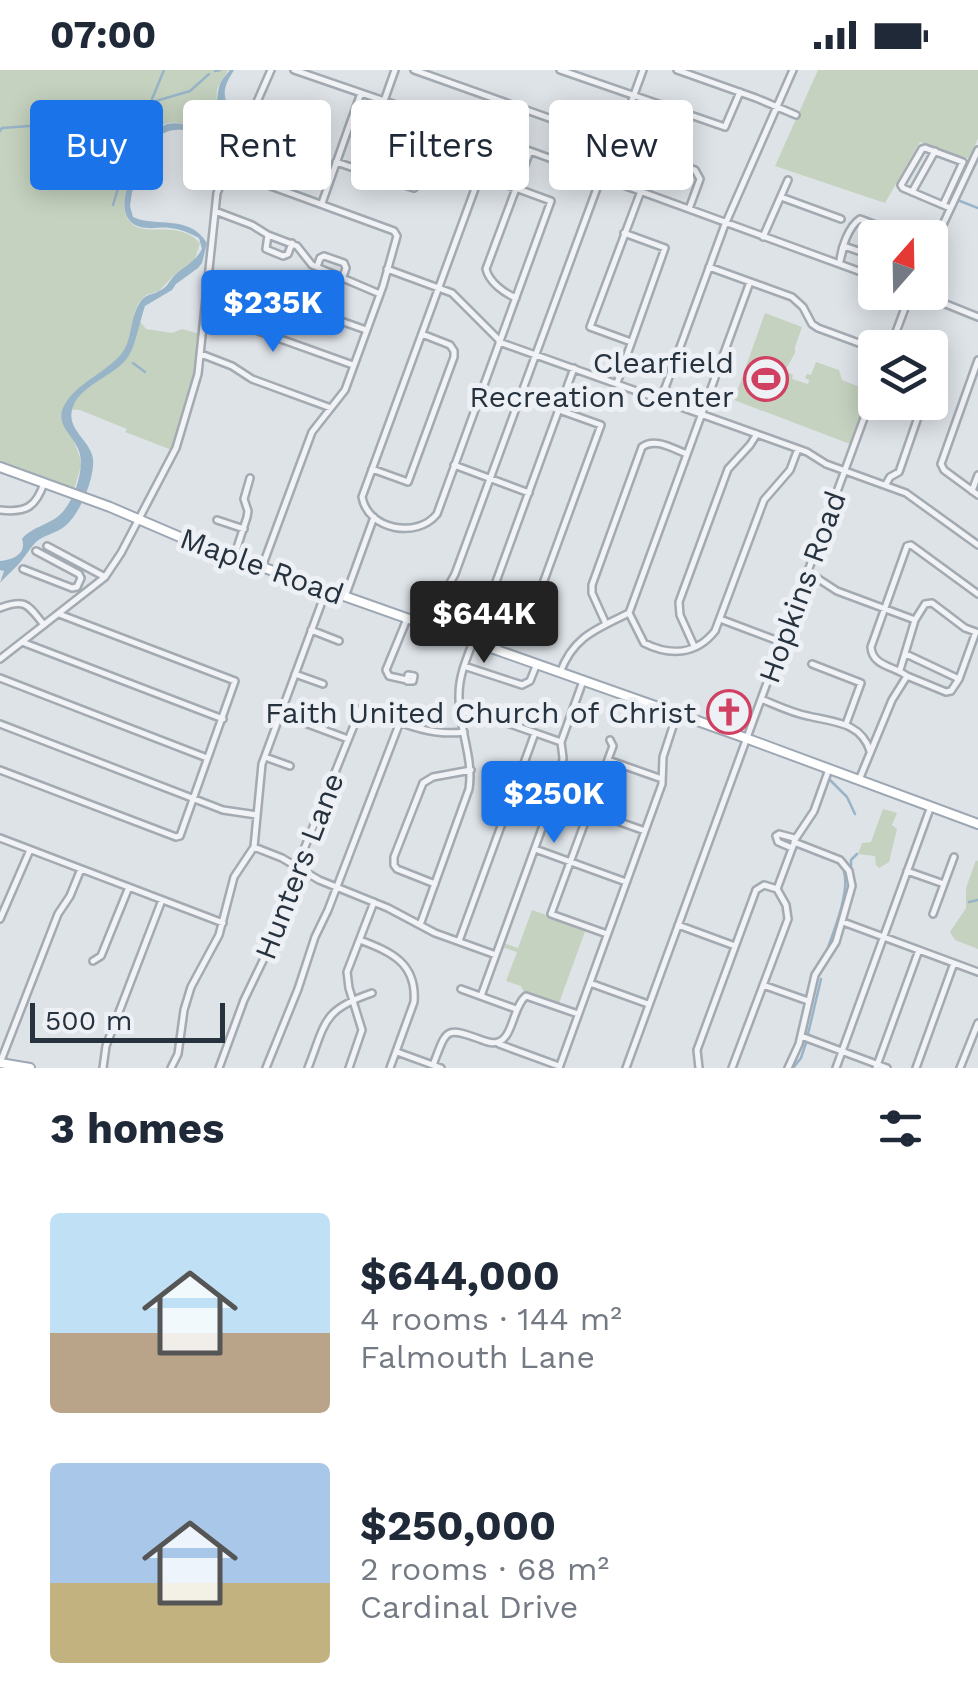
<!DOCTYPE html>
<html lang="en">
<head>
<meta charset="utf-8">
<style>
	body { margin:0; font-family:"Work Sans",sans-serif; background:#f6f6f7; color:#1f2937; height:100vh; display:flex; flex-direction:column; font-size:38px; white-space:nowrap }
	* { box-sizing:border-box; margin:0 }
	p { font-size:32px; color:#747a83 }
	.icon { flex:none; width:55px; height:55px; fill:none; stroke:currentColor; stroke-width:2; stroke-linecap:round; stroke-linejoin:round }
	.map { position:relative; height:998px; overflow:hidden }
	.side { display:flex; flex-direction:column; background:#fff; flex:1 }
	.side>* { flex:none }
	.banner { position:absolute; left:30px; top:30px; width:920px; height:90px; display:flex; gap:20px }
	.needle { width:65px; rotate:20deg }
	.controls { position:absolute; left:858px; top:150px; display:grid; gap:20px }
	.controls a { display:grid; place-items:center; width:90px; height:90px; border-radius:10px; background:#fff; box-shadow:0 5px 25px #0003; font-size:50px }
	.scale { position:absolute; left:30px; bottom:25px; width:195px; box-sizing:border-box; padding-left:10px; border:5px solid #27323f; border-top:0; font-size:28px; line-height:35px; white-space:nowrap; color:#27323f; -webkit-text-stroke:8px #edf1f5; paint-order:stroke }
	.price { position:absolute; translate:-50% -85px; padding:0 22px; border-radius:10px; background:#1a73e8; color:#fff; font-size:32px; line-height:65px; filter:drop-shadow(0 2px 5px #0008) }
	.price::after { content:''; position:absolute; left:50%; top:60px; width:30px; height:22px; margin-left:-15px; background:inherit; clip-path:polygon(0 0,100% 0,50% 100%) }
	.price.current { background:#222; color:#fff }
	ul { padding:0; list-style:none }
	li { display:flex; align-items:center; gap:30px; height:250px; padding:0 50px }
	li span { display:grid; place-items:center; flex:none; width:280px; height:200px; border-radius:10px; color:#555 }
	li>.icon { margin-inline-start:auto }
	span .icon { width:120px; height:120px; fill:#fffc; stroke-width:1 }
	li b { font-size:42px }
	h2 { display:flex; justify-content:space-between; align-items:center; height:120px; padding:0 50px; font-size:42px }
	.pill { padding:0 35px; border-radius:10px; background:#fff; box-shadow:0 5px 25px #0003; font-size:35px; line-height:90px }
	.pill.current { background:#1a73e8; color:#fff }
	.status { display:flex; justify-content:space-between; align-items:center; height:70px; padding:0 50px; background:#fff; direction:ltr }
	.status svg { height:28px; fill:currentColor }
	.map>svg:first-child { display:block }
</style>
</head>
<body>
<div class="status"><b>07:00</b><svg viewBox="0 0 49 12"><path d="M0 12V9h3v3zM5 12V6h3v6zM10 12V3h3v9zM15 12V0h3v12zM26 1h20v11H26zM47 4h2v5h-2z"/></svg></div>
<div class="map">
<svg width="978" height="998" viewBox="0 0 978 998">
	<rect width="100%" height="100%" fill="#dee3e8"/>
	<path fill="#c5d2bf" d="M0 0H228C225 7 219 13 217 20 216 31 218 40 210 49 196 65 176 44 160 57 150 65 154 75 150 85 147 96 137 100 131 109 124 120 120 141 130 152 145 169 176 148 200 173L195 189 172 207 159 221 146 225 138 234 134 244 146 259 172 263 182 259 200 264C196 304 187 343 172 380L125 362 127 359 80 340 63 339 80 388 81 396 74 419 0 391Z
		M818 0H978V68L970 89 920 72 885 133 775 96Z
		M765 243 802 257 795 277V283L785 301 793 305 792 309 808 314 809 310 805 308 807 304 811 305 816 292 839 300 842 310 868 320 850 374 734 330Z
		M883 739 897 743 892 755 897 759 889 792 879 798 876 795 875 786 858 784 862 773 871 772Z
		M976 790 978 791V879L955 870 950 862 966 838V818Z
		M532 840 586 859 559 933 524 922 521 916 506 911 517 882 502 877 504 873 518 878Z"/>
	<path fill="#98b4c9" d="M230 0H234C226 13 221 22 228 35L226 44H221C207 75 184 51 162 64L155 95 137 111 132 122 130 136 133 147 138 149C163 156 190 146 207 173L202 193 198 198 176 214 172 220 145 236C140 250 136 275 128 287 115 306 77 316 72 340 67 360 91 371 93 389 95 407 80 445 64 457 56 463 44 465 36 472 31 477 26 485 22 490 15 499 7 505 0 513L4 501 0 500V491C13 490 27 484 22 469 33 455 54 455 65 439 75 426 85 398 79 381 73 364 53 354 65 334 78 312 106 303 122 283 134 268 129 240 145 227 151 223 153 225 159 221 167 218 169 211 175 205 186 195 195 192 202 179L199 168C190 163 180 159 170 158 157 156 145 162 132 153 120 143 124 121 131 110 137 101 148 97 151 86 154 76 150 65 160 58 176 45 196 65 211 49 220 38 215 24 221 12 223 8 227 4 230 0Z"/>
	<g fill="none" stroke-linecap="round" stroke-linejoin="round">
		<path stroke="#98b4c9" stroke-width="2.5" d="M215 1 220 0
			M156 31 190 21 209 4
			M33 55C42 53 50 51 59 51 79 52 98 63 118 63
			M0 61 2 58 29 56
			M123 61 137 65
			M960 131 978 138
			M113 135 126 92 164 0
			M133 293 145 302
			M829 709 847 727 855 744
			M851 797V790L857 784
			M969 832 978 830
			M827 880C834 861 850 821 844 802
			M808 964 821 909
			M793 998 801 988 806 973"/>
		<g stroke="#a3aab2" stroke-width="10">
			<path id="minor" d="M294 0 530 81 875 207
				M414 0 695 100 700 109 689 139
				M560 0 725 57 740 22
				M677 0 756 28 796 45
				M384 31 395 0
				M336 92 414 118 419 113 442 51
				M227 100 394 161 397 166 383 216 345 320 312 362 262 497
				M480 105 551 131 437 444C417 469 368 460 362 427Z
				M376 106 386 80
				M912 122 935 81
				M781 127 841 149
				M322 133 361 23
				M943 135 963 92 925 78 922 79 901 115 903 118 950 138
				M215 141 252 155 268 165 297 176 312 195 380 224
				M268 165 266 179 283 186 288 184 292 173
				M763 167 788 110
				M844 176 840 191C841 178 849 156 860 149L884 158V168
				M844 176 870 185 875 183
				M930 182 978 80
				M317 197 320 188 324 186 344 193 346 198 343 207
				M709 197 792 227 803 237 812 254 818 258 875 279
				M387 199 452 223 500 271
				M209 204 366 260
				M916 222 978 247
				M516 228C504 223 489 212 486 199L530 81
				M205 242 353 295
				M499 272 807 382 826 394 906 423 978 475
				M631 272 590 257 641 121
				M890 278 911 222
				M201 284 232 296 252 309 331 338
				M978 290 941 394 944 400 978 425
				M617 313 665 178 624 163
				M661 329 724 157 793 0
				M559 340 601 355 531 546 489 531 574 298
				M454 395 529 423
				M372 399 408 412 454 287V281L450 275 422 264
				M886 414 890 407 899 402 917 350
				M972 421 978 405
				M0 440C26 443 36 437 44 413
				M217 450 244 459
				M47 476 105 507
				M234 487 247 447 248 441 244 429 250 408
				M23 499 72 518 77 517 81 508 79 504 36 481
				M806 504 817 508 837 521 915 550
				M345 527 374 447
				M0 538C26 528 28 535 44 555
				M629 543 644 573C670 586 696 585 715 561L764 430 790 400 798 379
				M720 549 781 572
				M606 554 592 523V515L642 377C655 367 673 379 687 384
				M432 557 444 524 455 504 600 110 605 105 643 0
				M311 560 339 571
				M22 572 223 649
				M694 576 680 545 679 532 728 399 750 375 757 364
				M496 580 511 539
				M906 584 959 609
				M0 589 105 507 121 483 176 378 198 304 217 123 271 0
				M812 594 861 613 846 654
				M464 596 522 615 530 611 536 596
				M900 600 915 550 925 534 932 533 965 558 976 562 959 609 951 621 946 622 907 606
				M560 603C573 567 596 559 629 543L750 212
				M295 604 323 614
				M408 605 414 606 413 611H407Z
				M0 608 207 688
				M407 610 389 606 386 600 407 549
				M761 629C776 635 792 643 808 646 833 652 861 652 870 681
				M461 643H479L561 672
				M281 644 348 669
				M0 654 223 740 257 745
				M265 687 290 696
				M608 690 662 709
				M0 700 176 767 180 766 235 611 59 544
				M859 710 892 630 907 606C894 596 872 596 871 577L907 476 911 475 978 524
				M589 741 645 761
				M0 768 223 853
				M254 777 282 788 319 810 388 838 435 863 496 885
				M792 778 778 772 776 766 779 764 794 768
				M535 779 626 812
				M907 801 944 814
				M435 814 397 799 394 795V787L423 713 433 707 471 700
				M777 819 796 768 814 741 829 699
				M933 844 954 787
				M0 849 30 780
				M843 852 978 902
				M420 855 469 719C474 687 458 657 459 625 459 606 466 590 473 572
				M678 855 735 876
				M607 864 551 844 613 676 610 670
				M360 870C391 882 417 893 414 932L390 998
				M459 871 535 663
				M93 891 101 886 129 817
				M590 913 648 934
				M763 915 808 931
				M461 919 516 939
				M481 926 561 706 563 688 561 672 583 611
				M801 966 887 998
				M499 974 559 996
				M397 982 441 998
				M0 993 58 844 70 826 81 799
				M433 995C447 959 444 956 482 970 488 972 492 974 498 972 513 968 513 936 526 926L578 944
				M103 998 106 976 162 830
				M171 998 178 984 184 940 191 917 219 865 234 807 254 777 262 694 326 521
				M219 998 244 930 270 876 292 809 361 638C395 650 428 667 464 662
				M266 998 298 919 315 867 328 840 400 652
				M308 998C326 952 322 940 372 923
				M349 998 362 960 349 918 347 902 374 832
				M559 998 662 714 663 687 677 644
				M626 998 875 318
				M699 998 697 980 756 820 764 815 777 819
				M732 998 788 849 786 835 777 819
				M788 998 799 974 815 905 836 872 852 816 849 801 840 790 794 772
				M836 998 931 736
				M876 998 919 880
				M916 998 954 893
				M960 998 978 953"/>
		</g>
		<g stroke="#9da8b4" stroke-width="12">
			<path id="major" d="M0 397 110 437 194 473 262 497 740 666 978 754
				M0 993 30 998"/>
		</g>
		<use href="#minor" stroke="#f1f3f6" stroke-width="5"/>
		<use href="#major" stroke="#fff" stroke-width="8"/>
	</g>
	<defs>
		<g id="stadium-ring" transform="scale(2.25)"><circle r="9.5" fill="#edf1f5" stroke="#d04062" stroke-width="1.5"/><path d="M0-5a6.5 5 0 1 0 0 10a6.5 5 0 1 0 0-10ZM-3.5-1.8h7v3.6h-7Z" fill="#d04062"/></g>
		<g id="church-ring" transform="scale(2.25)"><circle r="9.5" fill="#edf1f5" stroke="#d04062" stroke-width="1.5"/><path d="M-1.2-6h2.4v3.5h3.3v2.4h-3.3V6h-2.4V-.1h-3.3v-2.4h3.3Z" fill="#d04062"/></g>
	</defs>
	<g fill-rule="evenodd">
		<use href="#stadium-ring" x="766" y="309"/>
		<use href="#church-ring" x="729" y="642"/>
	</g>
	<g text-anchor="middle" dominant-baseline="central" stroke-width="10" stroke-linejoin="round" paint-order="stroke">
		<g font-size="30" fill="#27323f" stroke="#edf1f5" text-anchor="end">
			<text x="734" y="292">Clearfield<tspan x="734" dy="34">Recreation Center</tspan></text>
			<text x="696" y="642">Faith United Church of Christ</text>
		</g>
		<g font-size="30" fill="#27323f" stroke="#edf1f5">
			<text transform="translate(262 496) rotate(20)">Maple Road</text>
			<text transform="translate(802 517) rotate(-70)">Hopkins Road</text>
			<text transform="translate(299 796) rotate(-69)">Hunters Lane</text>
		</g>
	</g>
</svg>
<div class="controls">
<a><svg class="needle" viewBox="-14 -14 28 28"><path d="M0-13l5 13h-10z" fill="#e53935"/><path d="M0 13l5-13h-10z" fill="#747a83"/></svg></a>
<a><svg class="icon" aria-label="layers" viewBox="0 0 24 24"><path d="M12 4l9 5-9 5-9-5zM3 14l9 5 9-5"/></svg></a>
</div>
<div class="scale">500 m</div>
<b class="price" style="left:273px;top:285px">$235K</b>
<b class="price current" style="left:484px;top:596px">$644K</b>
<b class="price" style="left:554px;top:776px">$250K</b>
<div class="banner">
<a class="pill current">Buy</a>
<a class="pill">Rent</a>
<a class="pill">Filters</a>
<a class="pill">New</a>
</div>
</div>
<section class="side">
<h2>3 homes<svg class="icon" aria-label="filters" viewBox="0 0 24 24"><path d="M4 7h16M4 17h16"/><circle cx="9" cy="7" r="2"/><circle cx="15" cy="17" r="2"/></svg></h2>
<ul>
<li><span style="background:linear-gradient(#bfe0f5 60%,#b9a48a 0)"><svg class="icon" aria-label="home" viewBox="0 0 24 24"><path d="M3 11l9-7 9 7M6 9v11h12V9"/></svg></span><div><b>$644,000</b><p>4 rooms · 144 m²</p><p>Falmouth Lane</p></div></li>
<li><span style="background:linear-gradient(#a9c7e8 60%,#c2b280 0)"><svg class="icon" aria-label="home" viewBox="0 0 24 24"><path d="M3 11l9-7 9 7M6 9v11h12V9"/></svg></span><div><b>$250,000</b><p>2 rooms · 68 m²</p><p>Cardinal Drive</p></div></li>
</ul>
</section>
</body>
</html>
